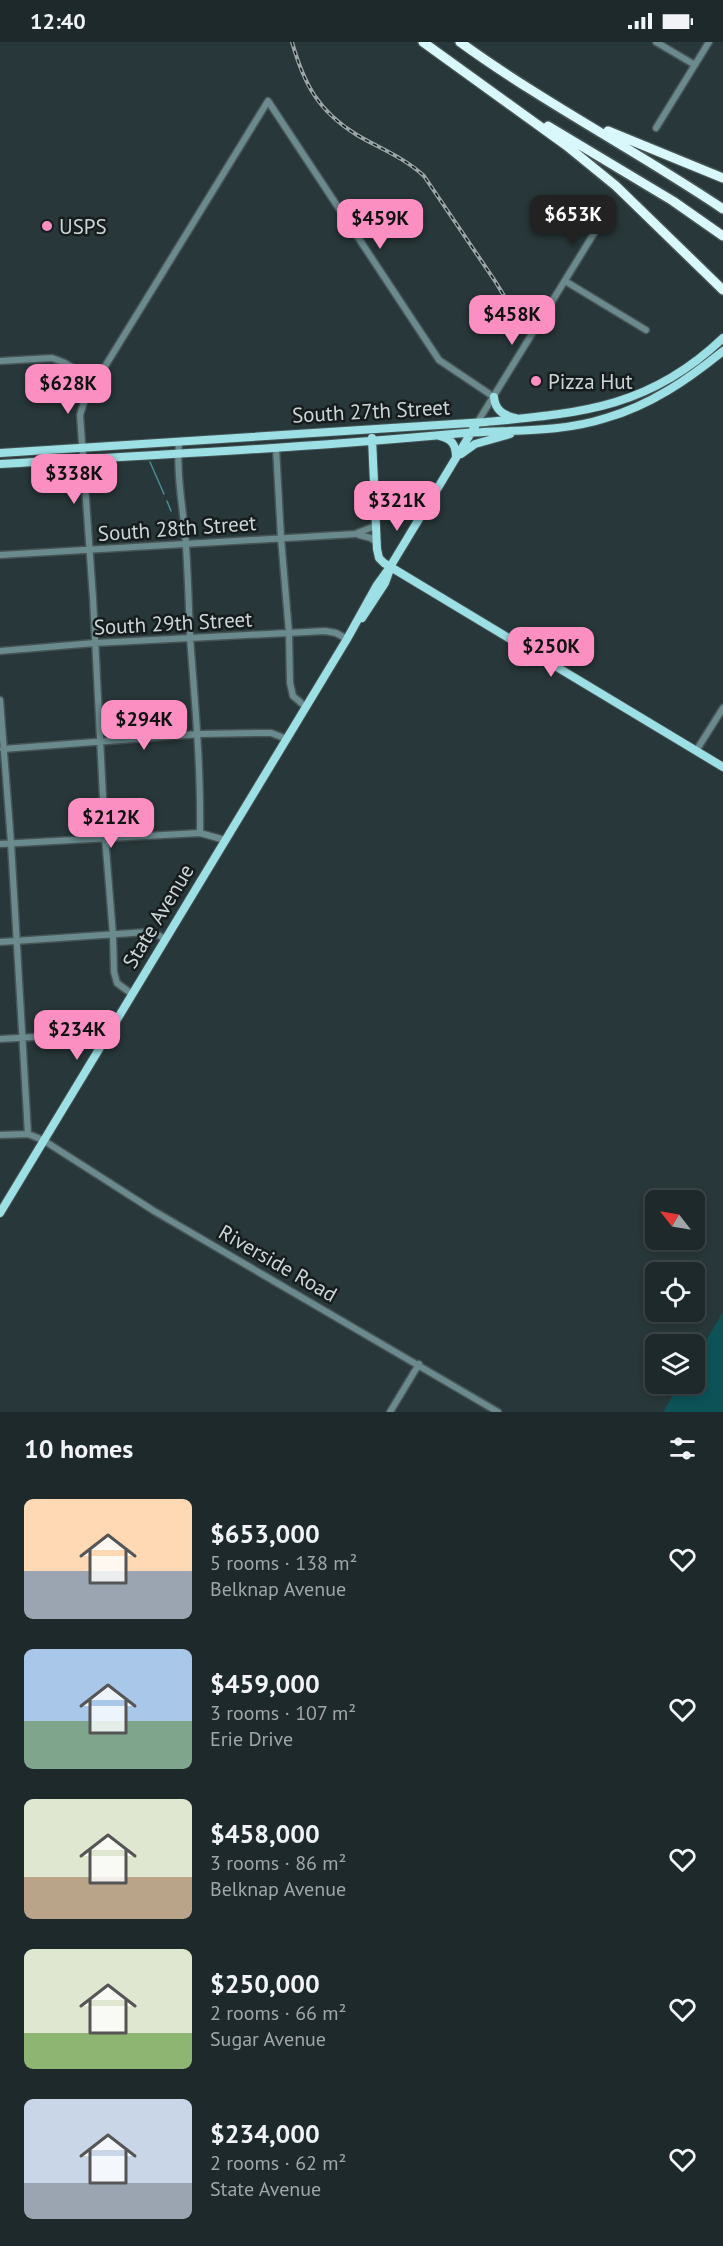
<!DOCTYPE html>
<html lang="en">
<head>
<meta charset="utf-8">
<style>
	body { margin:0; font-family:"PT Sans",sans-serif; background:#2b3537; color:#f1f3f6; height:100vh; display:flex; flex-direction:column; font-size:22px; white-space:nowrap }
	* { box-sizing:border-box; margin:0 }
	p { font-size:20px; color:#a1a6a9 }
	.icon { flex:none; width:33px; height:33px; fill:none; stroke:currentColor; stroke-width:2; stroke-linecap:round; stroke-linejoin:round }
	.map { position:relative; height:1370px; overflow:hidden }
	.details { display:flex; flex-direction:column; background:#1e292b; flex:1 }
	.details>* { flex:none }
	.needle { width:39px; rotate:301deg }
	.tools { position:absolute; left:645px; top:1148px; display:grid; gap:12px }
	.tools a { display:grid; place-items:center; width:60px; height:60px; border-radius:9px; background:#1e292b; box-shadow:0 3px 9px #0003,0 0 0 2px #3c4547; font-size:30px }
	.price { position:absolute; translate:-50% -51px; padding:0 14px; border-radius:12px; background:#fc8fc2; color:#111; font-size:20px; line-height:39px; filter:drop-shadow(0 2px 3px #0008) }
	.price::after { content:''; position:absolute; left:50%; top:36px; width:18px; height:14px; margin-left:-9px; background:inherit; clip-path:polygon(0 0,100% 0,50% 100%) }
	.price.current { background:#222; color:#fff }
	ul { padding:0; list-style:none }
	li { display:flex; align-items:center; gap:18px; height:150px; padding:0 24px }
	li span { display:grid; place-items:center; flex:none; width:168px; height:120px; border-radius:9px; color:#555 }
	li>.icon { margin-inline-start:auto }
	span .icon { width:72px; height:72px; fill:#fffc; stroke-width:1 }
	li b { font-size:26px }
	h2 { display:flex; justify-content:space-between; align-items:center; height:72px; padding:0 24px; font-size:26px }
	.status { display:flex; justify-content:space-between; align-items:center; height:42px; padding:0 30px; background:#1e292b; direction:ltr }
	.status svg { height:16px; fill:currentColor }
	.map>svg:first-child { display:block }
</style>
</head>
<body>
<div class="status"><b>12:40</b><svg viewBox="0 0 49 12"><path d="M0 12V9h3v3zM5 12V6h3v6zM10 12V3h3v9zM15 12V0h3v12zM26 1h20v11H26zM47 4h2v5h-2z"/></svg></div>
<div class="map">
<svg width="723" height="1370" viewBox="0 0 723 1370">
	<rect width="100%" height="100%" fill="#283739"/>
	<path fill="#0c5257" d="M723 1270V1370H663L680 1341H694L695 1317Z"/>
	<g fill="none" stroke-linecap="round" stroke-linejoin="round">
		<path stroke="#478d93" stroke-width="1.5" d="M150 420 164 452
			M167 459 171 469"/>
		<g stroke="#465455" stroke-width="9">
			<path id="minor" d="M656 0 695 23
				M656 86 709 0
				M565 239 646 288
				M0 319 52 316 65 321 95 339
				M477 381 601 180
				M179 400C176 435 184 470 186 504 188 535 189 565 190 595 195 662 201 725 200 791
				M276 406 281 496 289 591 290 641 293 654 306 665
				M359 493 371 496 376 500
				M0 513 355 492 375 484
				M0 609 95 601 325 589 336 591 347 597
				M0 658 11 801 28 1092
				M3 707 199 692 261 691H271L287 697
				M696 709 723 666
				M0 802 200 791 225 798
				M0 900 147 890H153L165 897
				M132 952 117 941 114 930 113 893 105 795 93 556 80 373 85 357 268 59 439 318 494 355
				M0 997 86 992 104 999
				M0 1093 28 1092 43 1098 154 1169 498 1370
				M390 1370 419 1322"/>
		</g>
		<g stroke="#465455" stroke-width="10">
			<path id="major" d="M494 355C495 368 503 373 515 376
				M440 394C452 397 456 403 456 415
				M372 396 377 507 379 516 384 521 723 725
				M0 411 486 380C581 371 650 366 723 296
				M461 412 475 402 510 392
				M0 422C151 413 302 406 453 392 504 387 557 392 606 376 651 363 687 338 723 309
				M362 576 385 541 389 530
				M0 1171 347 597 377 543 390 525 477 381"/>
		</g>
		<g stroke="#465455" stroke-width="12">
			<path id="highway" d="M423 0 567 104 616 144 723 248
				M460 0C544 61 637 109 723 167
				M548 84 673 159 723 194
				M608 89 723 136"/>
		</g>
		<use href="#minor" stroke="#6a8a8d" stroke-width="6"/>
		<use href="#major" stroke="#9ce0e6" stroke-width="8"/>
		<use href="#highway" stroke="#d9f8fb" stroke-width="9"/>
		<g stroke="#9aa5a6" stroke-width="4">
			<path id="rail" d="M292 0C304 42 318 69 357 93 379 106 405 116 424 134L495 239 520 280"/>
		</g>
		<use href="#rail" stroke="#171d1e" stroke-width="1.5" stroke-dasharray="4.5" stroke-linecap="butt"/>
	</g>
	<g fill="#fc8fc2" stroke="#171d1e" stroke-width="2">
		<circle cx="47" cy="184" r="6"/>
		<circle cx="536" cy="339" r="6"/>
	</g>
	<g text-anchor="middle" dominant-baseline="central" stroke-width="5" stroke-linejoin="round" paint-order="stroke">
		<g font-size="21" fill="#cdd6d7" stroke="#171d1e" text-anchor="start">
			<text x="59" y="184">USPS</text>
			<text x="548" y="339">Pizza Hut</text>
		</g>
		<g font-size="21" fill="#cdd6d7" stroke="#171d1e">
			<text transform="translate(371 369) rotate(-3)">South 27th Street</text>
			<text transform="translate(177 486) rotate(-4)">South 28th Street</text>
			<text transform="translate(173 581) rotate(-3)">South 29th Street</text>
			<text transform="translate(158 874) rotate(-59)">State Avenue</text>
			<text transform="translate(278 1221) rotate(30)">Riverside Road</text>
		</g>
	</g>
</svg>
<div class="tools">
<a><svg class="needle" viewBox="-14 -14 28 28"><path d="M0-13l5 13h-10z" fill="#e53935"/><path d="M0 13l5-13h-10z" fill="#a1a6a9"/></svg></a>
<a><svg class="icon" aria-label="locate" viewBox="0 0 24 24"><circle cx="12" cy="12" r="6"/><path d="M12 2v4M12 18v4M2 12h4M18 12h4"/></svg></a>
<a><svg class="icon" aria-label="layers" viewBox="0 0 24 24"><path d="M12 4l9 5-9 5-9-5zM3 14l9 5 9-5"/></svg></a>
</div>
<b class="price current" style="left:573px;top:204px">$653K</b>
<b class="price" style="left:380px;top:208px">$459K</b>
<b class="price" style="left:512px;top:304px">$458K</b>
<b class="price" style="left:68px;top:373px">$628K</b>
<b class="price" style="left:74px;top:463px">$338K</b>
<b class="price" style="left:397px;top:490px">$321K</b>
<b class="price" style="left:551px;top:636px">$250K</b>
<b class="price" style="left:144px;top:709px">$294K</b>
<b class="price" style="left:111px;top:807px">$212K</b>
<b class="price" style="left:77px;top:1019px">$234K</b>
</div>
<section class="details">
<h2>10 homes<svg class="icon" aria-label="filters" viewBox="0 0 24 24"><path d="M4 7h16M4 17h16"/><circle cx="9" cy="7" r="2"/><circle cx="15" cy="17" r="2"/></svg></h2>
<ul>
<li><span style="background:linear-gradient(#ffd9b3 60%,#9aa5b1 0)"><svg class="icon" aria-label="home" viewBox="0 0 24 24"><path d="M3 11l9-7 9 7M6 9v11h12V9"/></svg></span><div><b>$653,000</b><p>5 rooms · 138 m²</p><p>Belknap Avenue</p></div><svg class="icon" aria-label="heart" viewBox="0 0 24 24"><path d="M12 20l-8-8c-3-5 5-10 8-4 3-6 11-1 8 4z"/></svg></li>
<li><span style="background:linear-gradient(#a9c7e8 60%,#7fa58c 0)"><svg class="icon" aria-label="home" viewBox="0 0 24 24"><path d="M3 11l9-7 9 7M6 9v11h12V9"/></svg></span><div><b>$459,000</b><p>3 rooms · 107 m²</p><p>Erie Drive</p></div><svg class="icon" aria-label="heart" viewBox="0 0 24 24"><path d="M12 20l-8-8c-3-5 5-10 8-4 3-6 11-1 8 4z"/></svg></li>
<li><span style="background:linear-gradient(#dfe7d0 65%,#b9a48a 0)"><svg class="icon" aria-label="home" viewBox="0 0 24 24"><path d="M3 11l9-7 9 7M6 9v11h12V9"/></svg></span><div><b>$458,000</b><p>3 rooms · 86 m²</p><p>Belknap Avenue</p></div><svg class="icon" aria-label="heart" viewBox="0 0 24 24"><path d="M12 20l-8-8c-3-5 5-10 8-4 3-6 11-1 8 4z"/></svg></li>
<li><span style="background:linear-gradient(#dfe7d0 70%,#8fb573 0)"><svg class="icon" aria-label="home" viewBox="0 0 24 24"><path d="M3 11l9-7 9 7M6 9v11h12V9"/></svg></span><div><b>$250,000</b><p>2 rooms · 66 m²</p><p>Sugar Avenue</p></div><svg class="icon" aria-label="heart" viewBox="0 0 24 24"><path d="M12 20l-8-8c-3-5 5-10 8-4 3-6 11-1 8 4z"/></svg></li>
<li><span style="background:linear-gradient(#c9d6e8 70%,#9aa5b1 0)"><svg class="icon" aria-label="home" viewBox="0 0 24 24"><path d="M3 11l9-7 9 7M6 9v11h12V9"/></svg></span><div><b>$234,000</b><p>2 rooms · 62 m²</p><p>State Avenue</p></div><svg class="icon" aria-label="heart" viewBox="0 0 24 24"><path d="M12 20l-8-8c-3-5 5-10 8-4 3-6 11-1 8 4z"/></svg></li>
</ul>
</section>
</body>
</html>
